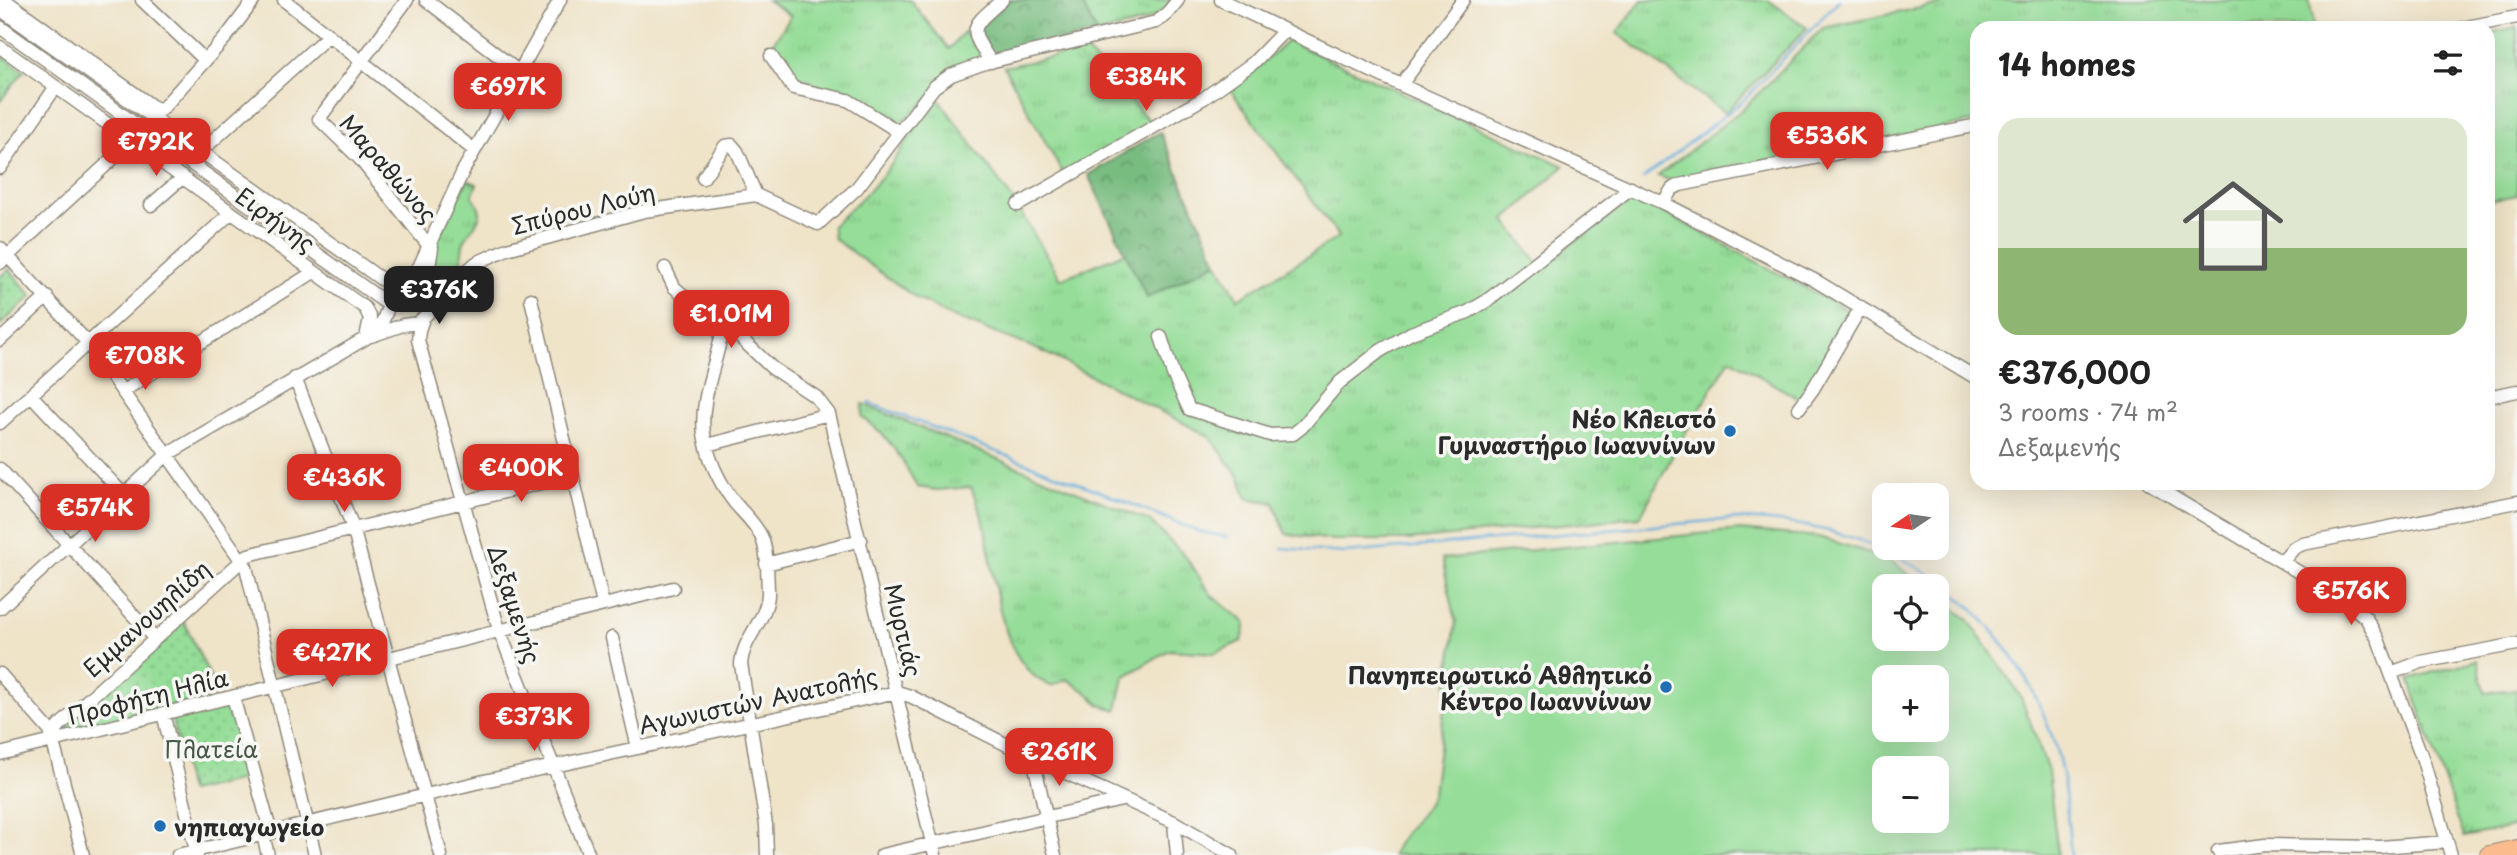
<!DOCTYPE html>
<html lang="en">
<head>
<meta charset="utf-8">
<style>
	body { margin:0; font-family:"Playpen Sans",sans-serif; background:#f2f2f2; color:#222; height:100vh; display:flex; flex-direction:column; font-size:26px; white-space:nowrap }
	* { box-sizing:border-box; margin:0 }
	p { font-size:23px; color:#767676 }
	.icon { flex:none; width:38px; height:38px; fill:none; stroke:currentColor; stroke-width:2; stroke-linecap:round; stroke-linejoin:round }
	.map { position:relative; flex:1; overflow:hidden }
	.sheet { position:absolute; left:1970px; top:21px; width:525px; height:469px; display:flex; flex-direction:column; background:#fff; border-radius:21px; box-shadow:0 7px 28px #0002 }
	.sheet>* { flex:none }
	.needle { width:46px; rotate:257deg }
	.fabs { position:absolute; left:1872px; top:483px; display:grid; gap:14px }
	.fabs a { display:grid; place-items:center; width:77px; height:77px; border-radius:14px; background:#fff; box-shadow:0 7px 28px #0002; font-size:35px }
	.price { position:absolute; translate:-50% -60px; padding:0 16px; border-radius:14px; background:#d93025; color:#fff; font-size:23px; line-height:46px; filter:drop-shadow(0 2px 4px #0008) }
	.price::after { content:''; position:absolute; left:50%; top:42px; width:21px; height:16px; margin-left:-10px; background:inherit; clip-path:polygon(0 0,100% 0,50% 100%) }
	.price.active { background:#222; color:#fff }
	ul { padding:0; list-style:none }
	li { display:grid; align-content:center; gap:14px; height:371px; padding:0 28px }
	li span { display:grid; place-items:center; height:217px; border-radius:21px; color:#555 }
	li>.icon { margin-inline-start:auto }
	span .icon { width:126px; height:126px; fill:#fffc; stroke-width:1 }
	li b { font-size:30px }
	h2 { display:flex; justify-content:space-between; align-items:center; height:84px; padding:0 28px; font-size:30px }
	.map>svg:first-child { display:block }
</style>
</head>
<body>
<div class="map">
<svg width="2517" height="855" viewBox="0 0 2517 855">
	<defs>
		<pattern id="grass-tufts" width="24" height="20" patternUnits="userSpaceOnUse" patternTransform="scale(1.75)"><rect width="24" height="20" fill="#95dd98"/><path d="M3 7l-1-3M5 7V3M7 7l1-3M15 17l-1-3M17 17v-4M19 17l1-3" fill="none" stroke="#81be83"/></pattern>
		<pattern id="forest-crowns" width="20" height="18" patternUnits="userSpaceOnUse" patternTransform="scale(1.75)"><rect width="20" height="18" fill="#78bc80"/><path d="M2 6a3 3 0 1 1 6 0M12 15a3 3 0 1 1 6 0" fill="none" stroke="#639969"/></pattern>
		<pattern id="park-dots" width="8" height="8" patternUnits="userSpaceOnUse" patternTransform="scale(1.75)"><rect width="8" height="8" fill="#95dd98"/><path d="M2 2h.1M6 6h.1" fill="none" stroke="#81be83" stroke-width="1.8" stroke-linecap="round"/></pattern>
	</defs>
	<rect width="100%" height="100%" fill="#f6f6f2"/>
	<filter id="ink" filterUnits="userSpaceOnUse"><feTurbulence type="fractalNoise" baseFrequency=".0143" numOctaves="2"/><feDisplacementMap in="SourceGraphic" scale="14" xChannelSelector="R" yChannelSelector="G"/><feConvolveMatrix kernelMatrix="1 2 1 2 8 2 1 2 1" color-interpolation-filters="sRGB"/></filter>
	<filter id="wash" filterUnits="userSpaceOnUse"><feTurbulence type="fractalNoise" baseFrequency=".00686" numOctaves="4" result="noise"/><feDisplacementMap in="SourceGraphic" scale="28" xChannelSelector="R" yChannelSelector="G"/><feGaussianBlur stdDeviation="1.57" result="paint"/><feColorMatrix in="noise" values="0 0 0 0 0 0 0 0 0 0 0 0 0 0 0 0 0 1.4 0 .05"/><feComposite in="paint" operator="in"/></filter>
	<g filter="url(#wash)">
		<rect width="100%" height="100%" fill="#efe3c8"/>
		<path fill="url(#grass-tufts)" stroke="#608462" stroke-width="2" d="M767 0H910L949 49 964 32 986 59 972 63 902 121 895 122 873 109 862 98 843 90 798 83 773 43 791 16Z
			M1080 0H1172C1155 24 1124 27 1097 33Z
			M1642 0H1768L1807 28 1725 113 1617 33Z
			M1959 0H2309L2315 28H1978L1977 121 1691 178 1672 181 1658 176 1744 108 1823 28Z
			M2517 27V195L2489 201V33Z
			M1288 41 1564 166 1505 220 1541 267 1635 197 1851 312 1801 400 1730 359 1678 445 1640 517 1409 540H1333L1286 534 1274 503 1247 498 1240 478 1209 436 1042 351 953 317 916 298 834 239 832 226C853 206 876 186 893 162 908 140 921 118 937 97L1015 203 1061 279 1126 252 1147 298 1217 262 1238 299 1339 237 1231 91Z
			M1086 50 1152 124 1063 174 1004 67Z
			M467 180 477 184 472 196C490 218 473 222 464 242 461 249 462 257 462 265L420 276Z
			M863 404 1150 521 1185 556 1212 596 1246 623 1242 641 1215 653 1169 650 1124 677 1117 710 1100 705 1090 695 1067 679 1051 686C996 665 996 573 984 523 981 511 975 499 971 487L937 490 917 487C902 458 889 436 862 417Z
			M2477 660 2485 692 2517 689V826L2464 837 2409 679Z"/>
		<path fill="url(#forest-crowns)" stroke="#527456" stroke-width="2" d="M1009 0H1080L1097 33 993 58 981 38 982 25Z
			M1160 132 1217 262 1147 298 1088 175Z"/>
		<path fill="url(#park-dots)" stroke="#608462" stroke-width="2" d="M0 54 24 71 0 101Z
			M9 269 32 296 0 325V277Z
			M183 620 219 695 63 733 66 727Z
			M231 704 250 778 189 792 172 719Z"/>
		<path fill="#95dd98" stroke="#608462" stroke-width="2" fill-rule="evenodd" d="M1740 530 1819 537 1888 559 1924 586H1885V639H1937V596L1968 619 2021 697 2048 771 2058 855H1392C1402 829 1423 819 1433 793L1456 621 1442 559ZM1885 677H1937V730H1885ZM1885 768H1937V821H1885Z"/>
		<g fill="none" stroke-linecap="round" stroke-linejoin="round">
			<path stroke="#64abdb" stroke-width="2.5" d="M1643 179 1743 101 1839 0
				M869 403 1107 494 1197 531 1227 537
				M1282 548 1345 553 1733 519C1882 521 2003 594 2053 739 2066 776 2067 817 2071 855"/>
		</g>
	</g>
	<g filter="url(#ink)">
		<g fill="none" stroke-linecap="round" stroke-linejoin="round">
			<g stroke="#8d877a" stroke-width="15">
				<path id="minor" d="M5 0 152 106 161 110 227 36 254 0
					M142 0 205 60
					M284 0 474 150
					M407 0 319 119 360 159 429 246
					M426 0 518 71
					M1221 0 1401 85 1663 203 1816 281 1978 379
					M0 9 381 279 401 283
					M0 27 386 303
					M2462 28 2517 17
					M0 47 365 308 370 318 366 338
					M771 56 793 88 848 100 899 132
					M991 62C967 26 971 28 1002 0
					M1401 85 1463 0
					M209 144 329 35
					M0 168 55 88
					M703 178 725 146 732 145 737 151 756 195 818 224 857 188 934 87 951 75 985 63 1156 22 1165 16 1178 0
					M1663 203 1672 189 1680 185 1978 125
					M151 205 183 177
					M1018 205 1204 98 1253 63 1284 31
					M0 248 89 344 246 567 315 855
					M0 263 132 141
					M665 268 674 287 691 302 730 328 772 368 816 397 829 414 935 855
					M467 271 476 263 507 249 644 211 756 195
					M404 282 419 267 463 171 560 0
					M531 299 603 604
					M423 319 419 330 418 340 499 630 589 855
					M724 322C719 357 699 399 704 434 708 458 719 482 734 502 743 513 755 523 761 536 768 551 767 573 768 589 770 618 743 636 741 664L766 825 767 855
					M371 336 403 325 418 323 428 313 430 302 427 280 432 248
					M1161 337 1173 374 1189 409 1270 435 1293 434 1302 427 1340 382 1380 351 1411 333 1468 312 1485 302 1631 188
					M0 340 47 297
					M295 378 353 528 441 855
					M123 391 314 272
					M31 395 124 495
					M2488 397 2517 391
					M1799 408 1813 389 1861 307
					M0 423 231 213
					M707 445 829 414
					M0 469 154 638
					M2149 483 2317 583 2353 607 2366 618 2378 639 2423 760 2451 855
					M2282 562 2294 548 2303 544 2517 502
					M766 564 861 540
					M0 608 168 454 366 338 382 323 387 310
					M612 638 638 748
					M2391 673 2421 662 2517 644
					M0 674 50 731 83 855
					M233 697 271 833
					M163 713 197 855
					M53 740 54 732 60 725 248 555 573 475
					M0 754 673 588
					M1033 758 1055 855
					M1174 822 1177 855
					M263 835 268 855
					M2218 851 2265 845 2380 847 2447 842
					M178 855 484 781 897 692 910 696 1033 758 1174 822 1232 855
					M882 855 1122 800"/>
			</g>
			<g stroke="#8d877a" stroke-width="20">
				<path id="highway" d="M2489 855 2517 849"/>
			</g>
			<use href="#minor" stroke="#fff" stroke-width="12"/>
			<use href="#highway" stroke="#fbbb8c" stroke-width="18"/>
		</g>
	</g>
	<g fill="#1f6fb2" stroke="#f6f6f2" stroke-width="2.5">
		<circle cx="1730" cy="431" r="7"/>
		<circle cx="1666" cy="687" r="7"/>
		<circle cx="160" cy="826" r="7"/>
	</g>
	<g text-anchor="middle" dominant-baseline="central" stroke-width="7" stroke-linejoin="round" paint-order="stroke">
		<g font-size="23" fill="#2b2b2b" stroke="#f6f6f2">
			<text transform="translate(389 168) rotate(49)">Μαραθώνος</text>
			<text transform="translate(583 208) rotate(-14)">Σπύρου Λούη</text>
			<text transform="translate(276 219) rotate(36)">Ειρήνης</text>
			<text transform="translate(515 604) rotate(72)">Δεξαμενής</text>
			<text transform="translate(146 618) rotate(-42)">Εμμανουηλίδη</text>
			<text transform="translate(904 630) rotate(77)">Μυρτιάς</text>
			<text transform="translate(148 696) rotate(-14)">Προφήτη Ηλία</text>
			<text transform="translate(758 700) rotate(-12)">Αγωνιστών Ανατολής</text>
		</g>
		<g font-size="23" font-weight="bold" fill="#2b2b2b" stroke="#f6f6f2" text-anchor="end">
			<text x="1716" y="418">Νέο Κλειστό<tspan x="1716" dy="26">Γυμναστήριο Ιωαννίνων</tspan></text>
			<text x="1652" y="674">Πανηπειρωτικό Αθλητικό<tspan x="1652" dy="26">Κέντρο Ιωαννίνων</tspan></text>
			<text x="174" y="826" text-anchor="start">νηπιαγωγείο</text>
		</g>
		<g font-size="23" fill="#465846" stroke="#f6f6f2">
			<text x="211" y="748">Πλατεία</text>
		</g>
	</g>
</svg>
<div class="fabs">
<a><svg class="needle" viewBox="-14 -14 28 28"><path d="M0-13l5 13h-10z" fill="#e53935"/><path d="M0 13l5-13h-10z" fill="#767676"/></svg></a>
<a><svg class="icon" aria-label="locate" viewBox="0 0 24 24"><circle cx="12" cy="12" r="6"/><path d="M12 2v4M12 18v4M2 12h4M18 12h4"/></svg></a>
<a>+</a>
<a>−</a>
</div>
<b class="price" style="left:1146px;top:113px">€384K</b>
<b class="price" style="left:508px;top:123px">€697K</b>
<b class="price" style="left:1827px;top:172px">€536K</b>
<b class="price" style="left:156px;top:178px">€792K</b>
<b class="price active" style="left:439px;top:326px">€376K</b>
<b class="price" style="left:731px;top:350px">€1.01M</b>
<b class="price" style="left:145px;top:392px">€708K</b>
<b class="price" style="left:521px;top:504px">€400K</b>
<b class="price" style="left:344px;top:514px">€436K</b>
<b class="price" style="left:95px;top:544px">€574K</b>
<b class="price" style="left:2351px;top:627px">€576K</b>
<b class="price" style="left:332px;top:689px">€427K</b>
<b class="price" style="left:534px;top:753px">€373K</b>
<b class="price" style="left:1059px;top:788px">€261K</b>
<section class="sheet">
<h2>14 homes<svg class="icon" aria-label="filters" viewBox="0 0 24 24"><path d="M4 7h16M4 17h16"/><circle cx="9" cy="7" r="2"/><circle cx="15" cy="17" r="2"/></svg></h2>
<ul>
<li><span style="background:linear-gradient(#dfe7d0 60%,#8fb573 0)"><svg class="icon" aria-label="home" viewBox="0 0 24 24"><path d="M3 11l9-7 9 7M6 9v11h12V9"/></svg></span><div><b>€376,000</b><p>3 rooms · 74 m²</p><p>Δεξαμενής</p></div></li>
</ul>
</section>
</div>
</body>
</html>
